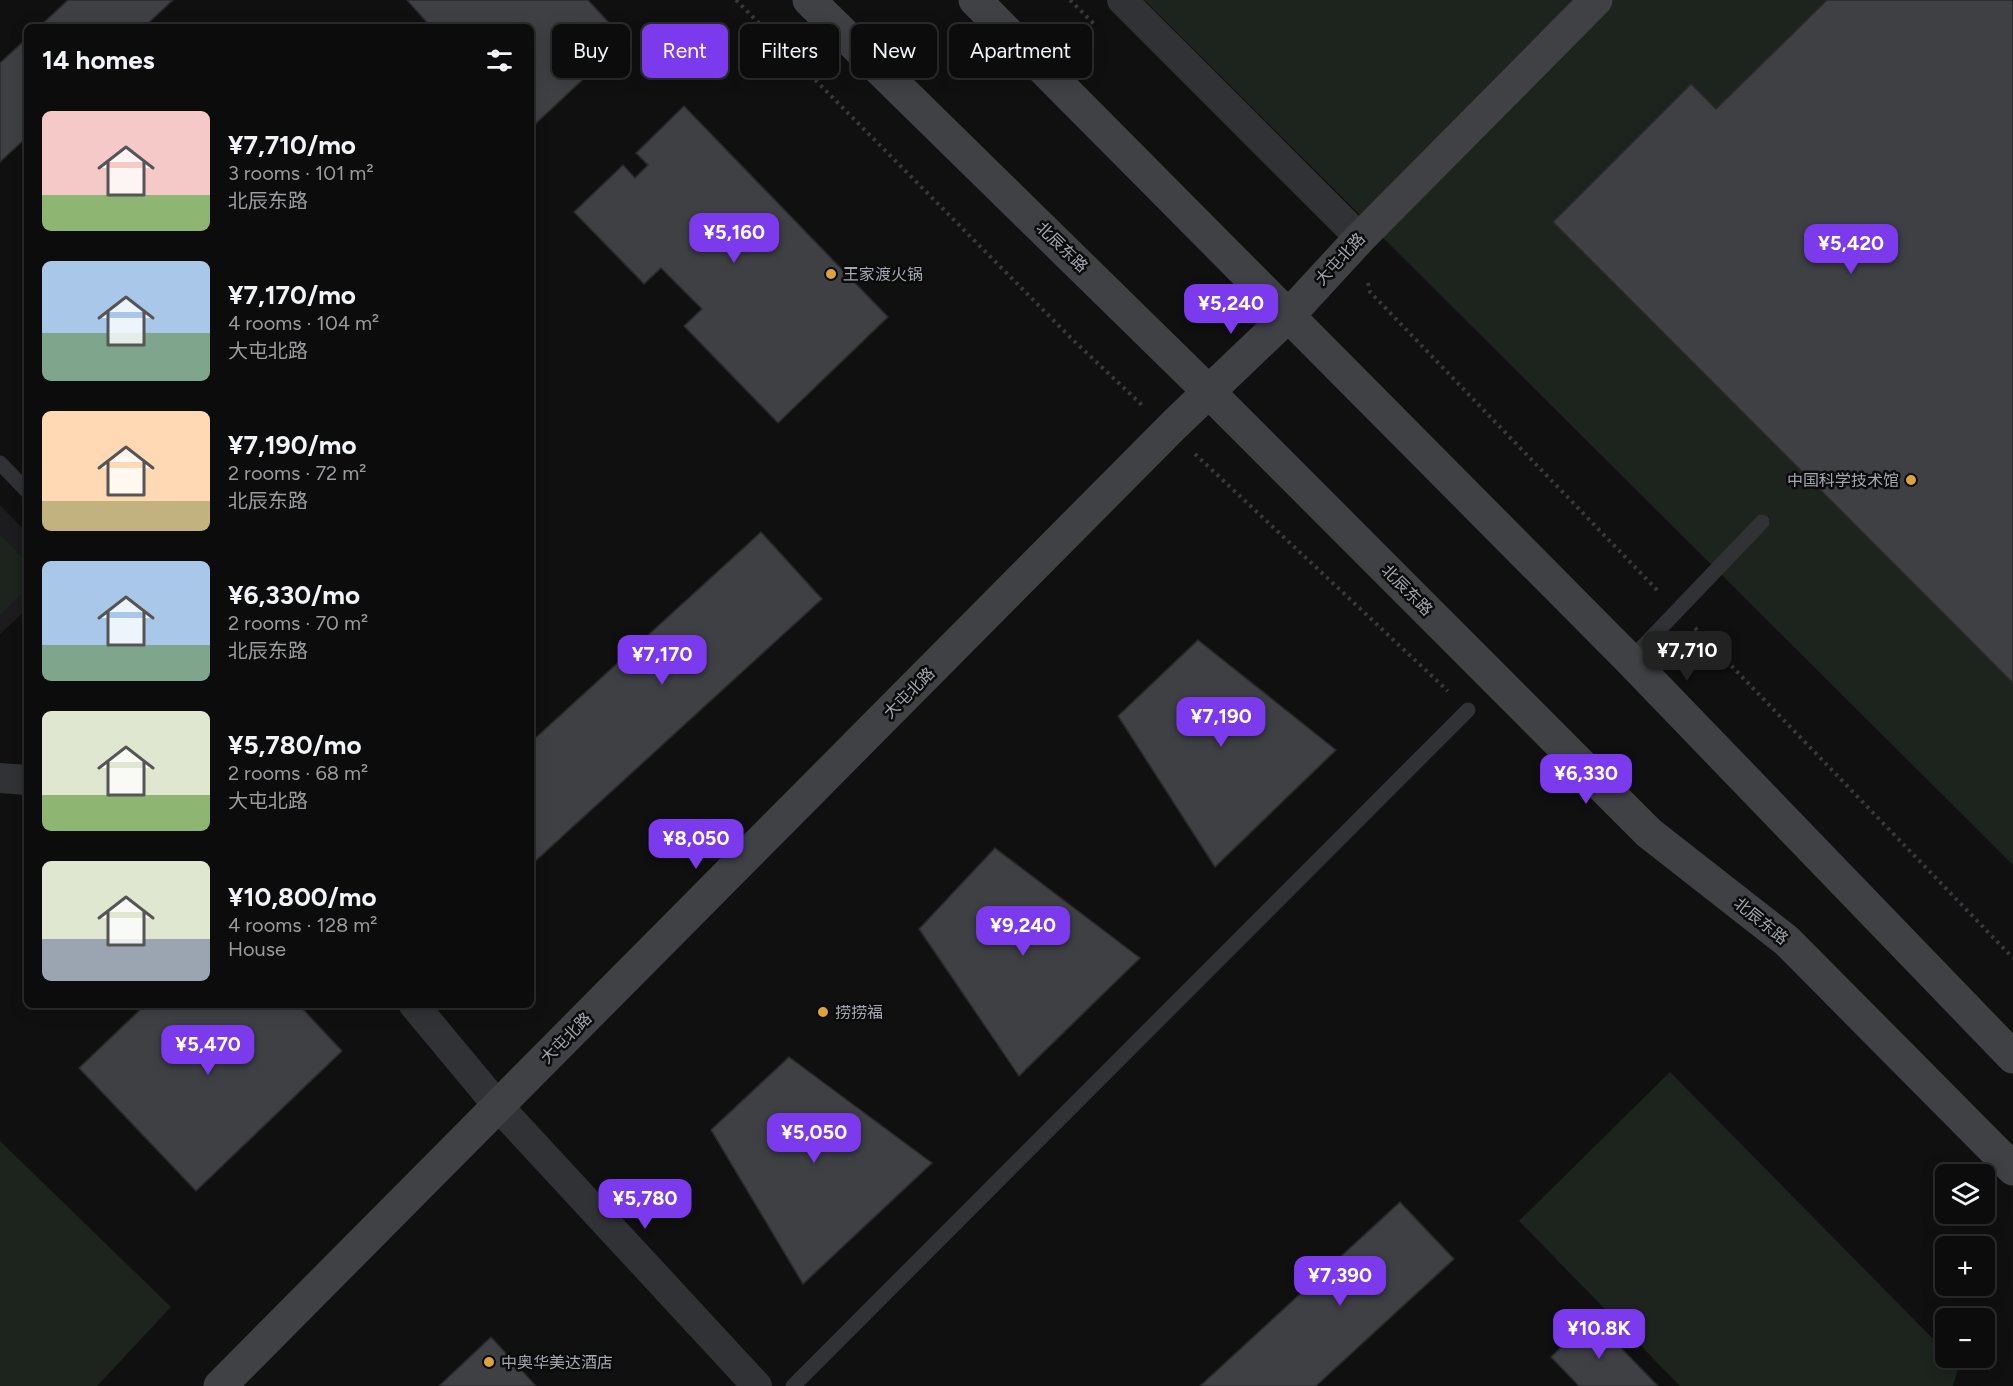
<!DOCTYPE html>
<html lang="en">
<head>
<meta charset="utf-8">
<style>
	body { margin:0; font-family:Figtree,"Noto Sans SC",sans-serif; background:#1a1a1b; color:#f1f3f6; height:100vh; display:flex; flex-direction:column; font-size:22px; white-space:nowrap }
	* { box-sizing:border-box; margin:0 }
	p { font-size:20px; color:#9a9b9d }
	.icon { flex:none; width:33px; height:33px; fill:none; stroke:currentColor; stroke-width:2; stroke-linecap:round; stroke-linejoin:round }
	.map { position:relative; flex:1; overflow:hidden }
	.panel { position:absolute; left:24px; top:24px; width:510px; height:984px; display:flex; flex-direction:column; background:#0c0c0d; border-radius:9px; box-shadow:0 3px 15px #0003,0 0 0 2px #2c2c2e }
	.panel>* { flex:none }
	.banner { position:absolute; left:552px; top:24px; width:570px; height:54px; display:flex; gap:12px }
	.buttons { position:absolute; left:1935px; top:1164px; display:grid; gap:12px }
	.buttons a { display:grid; place-items:center; width:60px; height:60px; border-radius:9px; background:#0c0c0d; box-shadow:0 3px 15px #0003,0 0 0 2px #2c2c2e; font-size:30px }
	.price { position:absolute; translate:-50% -51px; padding:0 14px; border-radius:12px; background:#7c3aed; color:#fff; font-size:20px; line-height:39px; filter:drop-shadow(0 2px 3px #0008) }
	.price::after { content:''; position:absolute; left:50%; top:36px; width:18px; height:14px; margin-left:-9px; background:inherit; clip-path:polygon(0 0,100% 0,50% 100%) }
	.price.current { background:#222; color:#fff }
	ul { padding:0; list-style:none }
	li { display:flex; align-items:center; gap:18px; height:150px; padding:0 18px }
	li span { display:grid; place-items:center; flex:none; width:168px; height:120px; border-radius:9px; color:#555 }
	li>.icon { margin-inline-start:auto }
	span .icon { width:72px; height:72px; fill:#fffc; stroke-width:1 }
	li b { font-size:26px }
	h2 { display:flex; justify-content:space-between; align-items:center; height:72px; padding:0 18px; font-size:26px }
	.tag { padding:0 21px; border-radius:9px; background:#0c0c0d; box-shadow:0 3px 15px #0003,0 0 0 2px #2c2c2e; font-size:21px; line-height:54px }
	.tag.current { background:#7c3aed; color:#fff }
	.map>svg:first-child { display:block }
</style>
</head>
<body>
<div class="map">
<svg width="2013" height="1386" viewBox="0 0 2013 1386">
	<rect width="100%" height="100%" fill="#101011"/>
	<path fill="#1c1c1e" d="M0 505 27 533V609L0 634Z"/>
	<path fill="#1d231d" d="M1144 0H2013V865Z
		M0 534 27 562V588L0 615Z
		M1670 1072 1945 1351 1946 1358H1952L1959 1365 1953 1386H1680L1519 1221Z
		M0 1141 171 1307 97 1386H0Z"/>
	<path fill="#3f4044" stroke="#2a2a2d" stroke-width="1.5" d="M68 0H173L144 27H39Z
		M407 0H588L625 40 531 128V27H431Z
		M1827 0H2013V683L1553 222 1691 84 1716 109Z
		M27 38V137L0 162V63Z
		M684 106 888 317 778 423 684 326 702 309 661 268 644 284 574 212 623 165 635 178 648 165 636 153Z
		M761 532 822 599 531 865V742Z
		M1198 640 1336 750 1215 867 1118 716Z
		M995 848 1140 958 1019 1076 919 929Z
		M145 1005H299L342 1051 196 1191 79 1068Z
		M789 1057 932 1163 803 1284 711 1130Z
		M1400 1202 1454 1259 1316 1386H1200Z
		M1592 1318 1658 1386H1579L1551 1357Z
		M491 1337 536 1386H439Z"/>
	<g fill="none" stroke-linecap="round" stroke-linejoin="round">
		<path stroke="#37393c" stroke-width="4" stroke-dasharray="3 4.5" stroke-linecap="butt" d="M736 0 1072 339 1143 406
			M1070 0 1094 24
			M1368 283 1370 292 1658 591
			M1195 454 1448 691
			M1695 628 2013 958"/>
		<path stroke="#313235" stroke-width="15" d="M0 463 27 491
			M1630 660 1762 522
			M793 1386 1468 710"/>
		<path stroke="#313235" stroke-width="30" d="M1122 0 1360 238
			M0 778 27 780
			M414 1005 498 1106 757 1386"/>
		<path stroke="#3f4145" stroke-width="33" d="M809 0 1208 391 1649 833 1787 941 2013 1169
			M975 0 1630 660 2013 1057
			M220 1386 1174 425 1289 315 1360 238 1596 0"/>
	</g>
	<g fill="#dca23c" stroke="#0b0b0c" stroke-width="2">
		<circle cx="831" cy="274" r="6"/>
		<circle cx="1911" cy="480" r="6"/>
		<circle cx="823" cy="1012" r="6"/>
		<circle cx="489" cy="1362" r="6"/>
	</g>
	<g text-anchor="middle" dominant-baseline="central" stroke-width="5" stroke-linejoin="round" paint-order="stroke">
		<g font-size="16" fill="#a2a7b0" stroke="#0b0b0c">
			<text transform="translate(1062 247) rotate(44)">北辰东路</text>
			<text transform="translate(1340 259) rotate(-47)">大屯北路</text>
			<text transform="translate(1407 590) rotate(45)">北辰东路</text>
			<text transform="translate(909 693) rotate(-45)">大屯北路</text>
			<text transform="translate(1761 921) rotate(39)">北辰东路</text>
			<text transform="translate(566 1038) rotate(-45)">大屯北路</text>
		</g>
		<g font-size="16" fill="#a2a7b0" stroke="#0b0b0c" text-anchor="start">
			<text x="843" y="274">王家渡火锅</text>
			<text x="1899" y="480" text-anchor="end">中国科学技术馆</text>
			<text x="835" y="1012">捞捞福</text>
			<text x="501" y="1362">中奥华美达酒店</text>
		</g>
	</g>
</svg>
<div class="buttons">
<a><svg class="icon" aria-label="layers" viewBox="0 0 24 24"><path d="M12 4l9 5-9 5-9-5zM3 14l9 5 9-5"/></svg></a>
<a>+</a>
<a>−</a>
</div>
<b class="price" style="left:734px;top:264px">¥5,160</b>
<b class="price" style="left:1851px;top:275px">¥5,420</b>
<b class="price" style="left:1231px;top:335px">¥5,240</b>
<b class="price current" style="left:1687px;top:682px">¥7,710</b>
<b class="price" style="left:662px;top:686px">¥7,170</b>
<b class="price" style="left:1221px;top:748px">¥7,190</b>
<b class="price" style="left:1586px;top:805px">¥6,330</b>
<b class="price" style="left:696px;top:870px">¥8,050</b>
<b class="price" style="left:1023px;top:957px">¥9,240</b>
<b class="price" style="left:208px;top:1076px">¥5,470</b>
<b class="price" style="left:814px;top:1164px">¥5,050</b>
<b class="price" style="left:645px;top:1230px">¥5,780</b>
<b class="price" style="left:1340px;top:1307px">¥7,390</b>
<b class="price" style="left:1599px;top:1360px">¥10.8K</b>
<div class="banner">
<a class="tag">Buy</a>
<a class="tag current">Rent</a>
<a class="tag">Filters</a>
<a class="tag">New</a>
<a class="tag">Apartment</a>
</div>
<section class="panel">
<h2>14 homes<svg class="icon" aria-label="filters" viewBox="0 0 24 24"><path d="M4 7h16M4 17h16"/><circle cx="9" cy="7" r="2"/><circle cx="15" cy="17" r="2"/></svg></h2>
<ul>
<li><span style="background:linear-gradient(#f6c9c9 70%,#8fb573 0)"><svg class="icon" aria-label="home" viewBox="0 0 24 24"><path d="M3 11l9-7 9 7M6 9v11h12V9"/></svg></span><div><b>¥7,710/mo</b><p>3 rooms · 101 m²</p><p>北辰东路</p></div></li>
<li><span style="background:linear-gradient(#a9c7e8 60%,#7fa58c 0)"><svg class="icon" aria-label="home" viewBox="0 0 24 24"><path d="M3 11l9-7 9 7M6 9v11h12V9"/></svg></span><div><b>¥7,170/mo</b><p>4 rooms · 104 m²</p><p>大屯北路</p></div></li>
<li><span style="background:linear-gradient(#ffd9b3 75%,#c2b280 0)"><svg class="icon" aria-label="home" viewBox="0 0 24 24"><path d="M3 11l9-7 9 7M6 9v11h12V9"/></svg></span><div><b>¥7,190/mo</b><p>2 rooms · 72 m²</p><p>北辰东路</p></div></li>
<li><span style="background:linear-gradient(#a9c7e8 70%,#7fa58c 0)"><svg class="icon" aria-label="home" viewBox="0 0 24 24"><path d="M3 11l9-7 9 7M6 9v11h12V9"/></svg></span><div><b>¥6,330/mo</b><p>2 rooms · 70 m²</p><p>北辰东路</p></div></li>
<li><span style="background:linear-gradient(#dfe7d0 70%,#8fb573 0)"><svg class="icon" aria-label="home" viewBox="0 0 24 24"><path d="M3 11l9-7 9 7M6 9v11h12V9"/></svg></span><div><b>¥5,780/mo</b><p>2 rooms · 68 m²</p><p>大屯北路</p></div></li>
<li><span style="background:linear-gradient(#dfe7d0 65%,#9aa5b1 0)"><svg class="icon" aria-label="home" viewBox="0 0 24 24"><path d="M3 11l9-7 9 7M6 9v11h12V9"/></svg></span><div><b>¥10,800/mo</b><p>4 rooms · 128 m²</p><p>House</p></div></li>
</ul>
</section>
</div>
</body>
</html>
